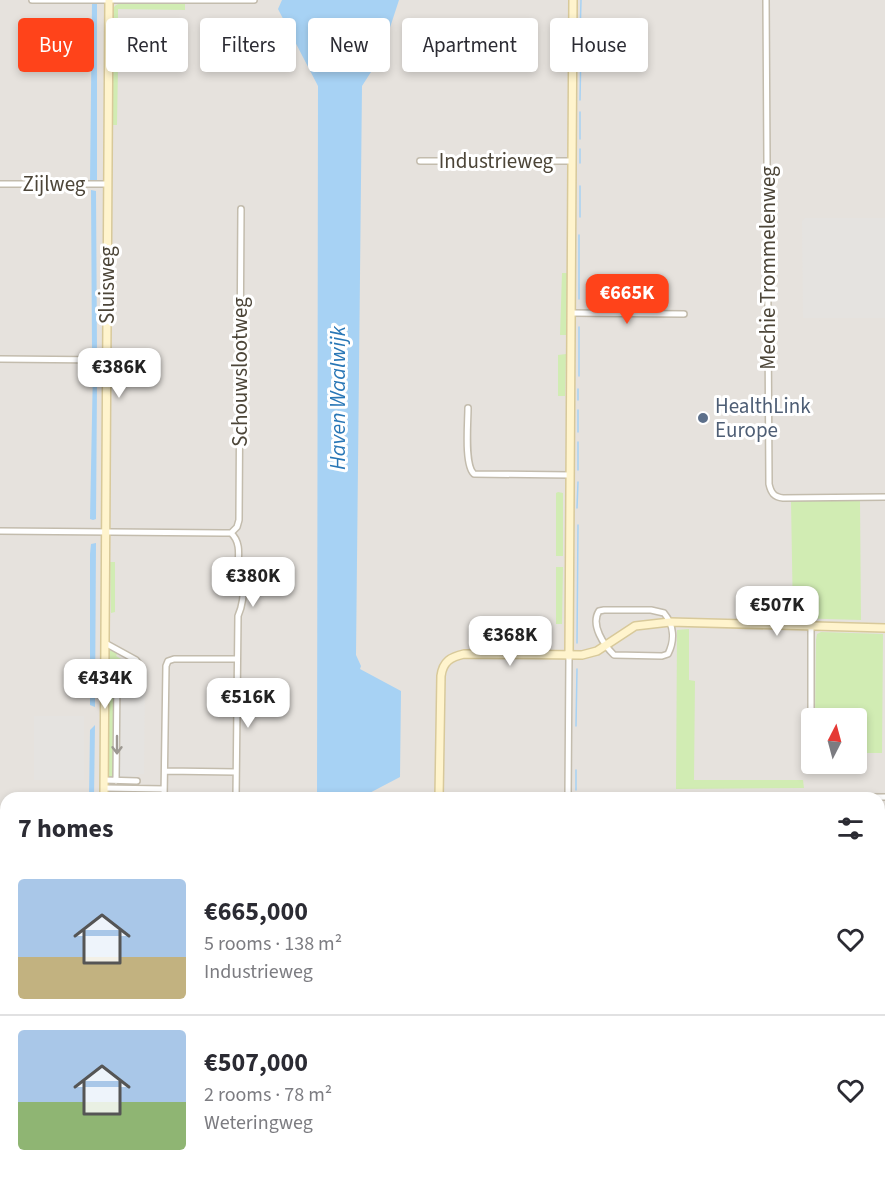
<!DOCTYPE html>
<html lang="en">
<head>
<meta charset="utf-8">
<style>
	body { margin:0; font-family:"Source Sans 3",sans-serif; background:#f7f7f7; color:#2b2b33; height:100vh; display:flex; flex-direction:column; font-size:22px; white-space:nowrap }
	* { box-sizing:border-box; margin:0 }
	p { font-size:20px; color:#7c7c81 }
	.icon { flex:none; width:33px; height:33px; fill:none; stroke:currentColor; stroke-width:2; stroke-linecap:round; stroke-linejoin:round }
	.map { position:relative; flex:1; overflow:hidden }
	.side { position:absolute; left:0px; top:792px; width:885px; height:386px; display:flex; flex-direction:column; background:#fff; border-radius:18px 18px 0 0; box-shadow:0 3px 9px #0003 }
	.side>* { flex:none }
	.hud { position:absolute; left:18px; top:18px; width:849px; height:54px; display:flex; gap:12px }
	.needle { width:39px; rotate:6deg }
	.fabs { position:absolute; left:801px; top:708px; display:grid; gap:12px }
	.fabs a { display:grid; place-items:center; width:66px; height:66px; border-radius:6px; background:#fff; box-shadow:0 3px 9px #0003; font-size:30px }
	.price { position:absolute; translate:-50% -51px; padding:0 14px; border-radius:12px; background:#fff; color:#222; font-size:20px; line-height:39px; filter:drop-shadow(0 2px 3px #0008) }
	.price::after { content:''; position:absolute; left:50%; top:36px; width:18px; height:14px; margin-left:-9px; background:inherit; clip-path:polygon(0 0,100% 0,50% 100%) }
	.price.selected { background:#ff431a; color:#fff }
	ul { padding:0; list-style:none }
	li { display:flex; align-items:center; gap:18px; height:150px; padding:0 18px }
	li+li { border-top:2px solid #e1e1e2 }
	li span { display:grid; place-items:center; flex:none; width:168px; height:120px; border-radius:6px; color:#555 }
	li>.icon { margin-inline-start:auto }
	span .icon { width:72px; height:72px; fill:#fffc; stroke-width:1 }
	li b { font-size:26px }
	h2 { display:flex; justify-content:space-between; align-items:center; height:72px; padding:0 18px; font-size:26px }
	.tag { padding:0 21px; border-radius:6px; background:#fff; box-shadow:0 3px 9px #0003; font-size:21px; line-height:54px }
	.tag.selected { background:#ff431a; color:#fff }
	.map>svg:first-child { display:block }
</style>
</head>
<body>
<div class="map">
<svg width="885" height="1177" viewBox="0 0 885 1177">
	<rect width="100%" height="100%" fill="#f6f3ec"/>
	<path fill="#ebe6d9" d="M879 1097 885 1101V1177H97L142 1172H879Z"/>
	<path fill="#e6e2dd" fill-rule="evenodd" d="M0 0H885V985L879 986V798H6V1100L0 1099ZM812 718H856V764H812Z"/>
	<path fill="#d1ecb3" d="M121 3H185V10L118 9V46H112V9L116 5Z
		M112 65 118 66 117 125H111Z
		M562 273H568L567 335H560Z
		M566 354 565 396H558V355Z
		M558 492 563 493V556H556V493Z
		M860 500 861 620 793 618 791 501Z
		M110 562H115V612L111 613Z
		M556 567H563L562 624H556Z
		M689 629V680L695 681 694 780H803L804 788 676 789 677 630Z
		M821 632 883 634 882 753H857L856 718H815L816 640 817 634Z
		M113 649 118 652 116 656 133 666 135 662 137 670H115L114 775 111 778 107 775 108 652Z
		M879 896H885V992L882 994H879Z
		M885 1023V1057H879V1028Z
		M879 1078H885V1119L879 1114Z
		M879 1169H885V1177H801L802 1172H879Z
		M606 1172H650L623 1177H545Z
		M691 1172H752V1177H646Z
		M755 1172H799V1177H755Z"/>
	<path fill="#e5e3e0" d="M805 218H885V318H803L802 221Z
		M119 675 145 676 144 774H140L135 777H118Z
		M34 716H84V780H34Z
		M540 1172H606L584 1175 546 1176 545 1172Z"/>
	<path fill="#a7d2f4" d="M282 0H399L380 58 362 86 356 655 361 666 360 669 401 691 400 777 360 798H317L318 86 278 9Z
		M92 3H97V182H90Z
		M91 190 96 191 97 350 94 351 92 349Z
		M93 367 97 368V386L96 519 93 520 90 519Z
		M96 543 95 707 90 705V554L91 544Z
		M95 725 94 798H89L90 730Z
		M650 1172H691L646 1177H623Z"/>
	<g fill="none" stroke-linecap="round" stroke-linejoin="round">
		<path stroke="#a7d2f4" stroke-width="1.5" d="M580 36 581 0
			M580 100 581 46
			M580 139V112
			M580 163V149
			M580 217V186
			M579 299V235
			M579 327V376
			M578 389V400
			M578 410V432
			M578 470V442
			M577 508 578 482
			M577 643 578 525
			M576 726 577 669
			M576 770V790"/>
		<g stroke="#c3bcad" stroke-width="8">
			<path id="street" d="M32 0H254
				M766 0 769 484C771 493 774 497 783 498L885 497
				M420 161H572
				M0 184H107
				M571 313 684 314
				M0 359 106 360
				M468 408C468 423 464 465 474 474L570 475
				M0 531 223 533H231C243 544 237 560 238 574 239 577 241 580 242 583 245 592 242 607 238 616L236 798
				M231 533 237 527 239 520 241 209
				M604 610H651L664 613C674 625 675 640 668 654L662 656 614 655C604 645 590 625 599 611Z
				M105 643 136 660 140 665 138 672 121 673 117 675 116 781
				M811 769V626
				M165 771 236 772
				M104 780 137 781
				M104 788 164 789
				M164 798 166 666 168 661 174 659H237
				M568 798 569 656
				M745 798 885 797
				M0 874H6
				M879 999 885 995
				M879 1000 885 1007
				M362 1172 363 1177
				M410 1172V1177
				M211 1177V1172"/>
		</g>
		<g stroke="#d8c99a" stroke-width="10">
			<path id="secondary" d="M569 656 573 0
				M104 798 109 0
				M439 798 441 676C443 661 451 657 464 654L582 655 597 651 635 626 670 622 885 628
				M879 1022 885 1017
				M0 1110 6 1111
				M879 1120 885 1124
				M0 1172H20
				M454 1172 456 1177
				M483 1172 484 1177
				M509 1177 510 1172"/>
		</g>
		<g stroke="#e6aa36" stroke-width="12">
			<path id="highway" d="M879 1064H885
				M879 1073H885
				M0 1136H6
				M0 1147H6
				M0 1157H6"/>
		</g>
		<use href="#street" stroke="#fff" stroke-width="5"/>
		<use href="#secondary" stroke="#fff4cd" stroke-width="7"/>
		<use href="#highway" stroke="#ffd36e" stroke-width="9"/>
	</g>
	<defs><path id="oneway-shaft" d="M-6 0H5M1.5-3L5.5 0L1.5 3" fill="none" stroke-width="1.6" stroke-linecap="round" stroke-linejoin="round" transform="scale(1.5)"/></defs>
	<use stroke="#9d9992" href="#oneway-shaft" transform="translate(117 745) rotate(90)"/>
	<circle fill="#5c6f8a" stroke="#fff" stroke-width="2" cx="703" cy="418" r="6"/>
	<g text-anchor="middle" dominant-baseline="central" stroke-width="6" stroke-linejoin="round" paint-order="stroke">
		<g font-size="21" fill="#4c4538" stroke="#fff">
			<text x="496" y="161">Industrieweg</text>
			<text x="54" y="184">Zijlweg</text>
			<text transform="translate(768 268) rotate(-90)">Mechie Trommelenweg</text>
			<text transform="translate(107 285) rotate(-90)">Sluisweg</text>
			<text transform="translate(240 372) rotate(-90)">Schouwslootweg</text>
		</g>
		<g font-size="21" fill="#4e5e75" stroke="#fff" text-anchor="start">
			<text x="715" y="406">HealthLink<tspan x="715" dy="24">Europe</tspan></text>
		</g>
		<g font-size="22" font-style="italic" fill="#2977b6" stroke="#fff">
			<text transform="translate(338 398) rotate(-90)">Haven Waalwijk</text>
		</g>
	</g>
</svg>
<div class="fabs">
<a><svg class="needle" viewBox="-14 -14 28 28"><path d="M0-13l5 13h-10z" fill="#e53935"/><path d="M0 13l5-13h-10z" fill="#7c7c81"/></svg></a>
</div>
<b class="price selected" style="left:627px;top:325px">€665K</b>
<b class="price" style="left:119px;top:399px">€386K</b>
<b class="price" style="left:253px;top:608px">€380K</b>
<b class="price" style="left:777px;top:637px">€507K</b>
<b class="price" style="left:510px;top:667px">€368K</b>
<b class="price" style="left:105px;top:710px">€434K</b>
<b class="price" style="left:248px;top:729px">€516K</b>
<div class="hud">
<a class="tag selected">Buy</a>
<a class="tag">Rent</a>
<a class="tag">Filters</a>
<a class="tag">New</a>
<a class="tag">Apartment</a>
<a class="tag">House</a>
</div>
<section class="side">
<h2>7 homes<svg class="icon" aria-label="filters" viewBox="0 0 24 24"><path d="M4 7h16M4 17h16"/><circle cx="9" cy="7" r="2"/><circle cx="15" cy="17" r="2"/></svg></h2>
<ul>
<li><span style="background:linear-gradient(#a9c7e8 65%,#c2b280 0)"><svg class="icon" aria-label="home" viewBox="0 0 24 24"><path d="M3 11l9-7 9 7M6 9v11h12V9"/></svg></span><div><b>€665,000</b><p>5 rooms · 138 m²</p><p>Industrieweg</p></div><svg class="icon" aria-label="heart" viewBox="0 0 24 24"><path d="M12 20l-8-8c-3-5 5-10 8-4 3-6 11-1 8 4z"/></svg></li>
<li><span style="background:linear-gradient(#a9c7e8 60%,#8fb573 0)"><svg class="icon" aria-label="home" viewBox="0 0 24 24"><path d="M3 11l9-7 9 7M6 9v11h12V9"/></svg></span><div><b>€507,000</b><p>2 rooms · 78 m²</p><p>Weteringweg</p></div><svg class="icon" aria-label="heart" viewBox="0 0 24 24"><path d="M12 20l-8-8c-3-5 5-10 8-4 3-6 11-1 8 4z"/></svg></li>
</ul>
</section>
</div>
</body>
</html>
